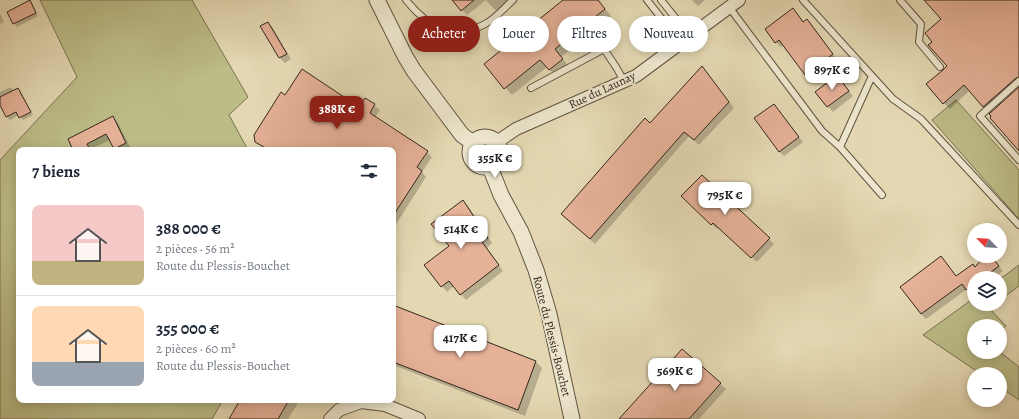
<!DOCTYPE html>
<html lang="fr">
<head>
<meta charset="utf-8">
<style>
	body { margin:0; font-family:Alegreya,serif; background:#f6f6f7; color:#1f2937; height:100vh; display:flex; flex-direction:column; font-size:15px; white-space:nowrap }
	* { box-sizing:border-box; margin:0 }
	p { font-size:13px; color:#747a83 }
	.icon { flex:none; width:22px; height:22px; fill:none; stroke:currentColor; stroke-width:2; stroke-linecap:round; stroke-linejoin:round }
	.map { position:relative; flex:1; overflow:hidden }
	.side { position:absolute; left:16px; top:147px; width:380px; height:256px; display:flex; flex-direction:column; background:#fff; border-radius:8px; box-shadow:0 2px 10px #0003 }
	.side>* { flex:none }
	.banner { position:absolute; left:408px; top:16px; width:380px; height:36px; display:flex; gap:8px }
	.needle { width:26px; rotate:295deg }
	.fabs { position:absolute; left:967px; top:223px; display:grid; gap:8px }
	.fabs a { display:grid; place-items:center; width:40px; height:40px; border-radius:50%; background:#fff; box-shadow:0 2px 10px #0003; font-size:20px }
	.price { position:absolute; translate:-50% -34px; padding:0 9px; border-radius:8px; background:#fff; color:#222; font-size:13px; line-height:26px; filter:drop-shadow(0 1px 2px #0008) }
	.price::after { content:''; position:absolute; left:50%; top:24px; width:12px; height:9px; margin-left:-6px; background:inherit; clip-path:polygon(0 0,100% 0,50% 100%) }
	.price.active { background:#8f2418; color:#fff }
	ul { padding:0; list-style:none }
	li { display:flex; align-items:center; gap:12px; height:100px; padding:0 16px }
	li+li { border-top:1px solid #e0e1e3 }
	li span { display:grid; place-items:center; flex:none; width:112px; height:80px; border-radius:8px; color:#555 }
	li>.icon { margin-inline-start:auto }
	span .icon { width:48px; height:48px; fill:#fffc; stroke-width:1 }
	li b { font-size:17px }
	h2 { display:flex; justify-content:space-between; align-items:center; height:48px; padding:0 16px; font-size:17px }
	.tag { padding:0 14px; border-radius:18px; background:#fff; box-shadow:0 2px 10px #0003; font-size:14px; line-height:36px }
	.tag.active { background:#8f2418; color:#fff }
	.map>svg:first-child { display:block }
</style>
</head>
<body>
<div class="map">
<svg width="1019" height="419" viewBox="0 0 1019 419">
	<rect width="100%" height="100%" fill="#e4d8b2"/>
	<filter id="stains"><feTurbulence type="fractalNoise" baseFrequency=".005" numOctaves="4"/><feColorMatrix values="0 0 0 0 .2 0 0 0 0 .09 0 0 0 0 .02 0 0 0 .5 -.17"/></filter>
	<radialGradient id="worn" r=".72"><stop offset=".6" stop-color="#630" stop-opacity="0"/><stop offset="1" stop-color="#630" stop-opacity=".3"/></radialGradient>
	<path fill="#bcbc87" stroke="#787252" d="M40 0H192L248 97 229 115 248 150H19V400H223L212 419H0V160L77 77Z
		M956 100 1019 170V219L932 120Z
		M1019 265V286L1000 300V279Z
		M974 298V304H994L989 308 1006 326 1000 330V326H974V352H1000L1019 367V400L1000 387V374H981L923 335Z"/>
	<path fill="#0003" d="M453 0H486L467 15Z
		M486 0H509L496 11Z
		M565 0H598L611 16 561 57 569 66 556 76 547 67 512 95 485 64Z
		M692 0H705L698 6Z
		M925 0H1019V86L990 112 970 90 950 109 944 103 948 66 933 42 942 19Z
		M30 2 33 5 38 16 17 27 14 23Z
		M793 10 804 22 807 20 812 25 837 60 810 79 784 45 781 47 776 42Z
		M0 14 4 22 0 24Z
		M268 23 273 28 291 59 285 63 280 58 262 26Z
		M702 67 734 108 699 145 689 136 595 244 567 219 650 124Z
		M837 76 853 96 833 112 816 92Z
		M11 87 14 91 18 89 21 92 33 115 23 120 19 115 10 120 7 117 0 104V92Z
		M286 97 360 108 365 99 380 110 375 118 427 152 432 157 422 172 426 177 393 229V150H267L256 141Z
		M774 105 803 142 784 156 779 151Z
		M113 117 118 123 131 149 128 150H116L110 140 91 149 92 150H75Z
		M702 177 774 244 757 262 719 227 717 229 683 196Z
		M462 201 468 206 492 243 487 248 503 271 466 300 454 286 447 292 426 266 450 247Z
		M987 256H991L1003 271 994 278H974V293L972 294 967 289 926 319 921 314 941 257 957 277 976 268Z
		M393 306 535 361 542 368 525 416 393 365Z
		M682 350 726 389 699 419H620Z
		M242 400H300L288 419H230Z"/>
	<path fill="#e5b197" stroke="#33271e" d="M30 0 36 13 13 24 7 12Z
		M452 0H474L461 11Z
		M563 0H598L605 9 555 49 563 59 549 70 540 60 504 89 484 64Z
		M924 0H1019V77L1016 78 983 107 964 85 943 104 926 84 943 70 947 66 928 45 932 42 925 33 941 19Z
		M793 8 803 22 807 19 833 54 805 75 779 40 775 43 765 29Z
		M268 22 287 54 279 58 260 26Z
		M702 66 729 102 694 140 684 132 590 239 561 214 645 118 650 123Z
		M302 69 359 107 365 98 375 104 370 113 428 151 417 167 422 171 393 216V150H269L255 142 254 135 281 92 285 95Z
		M837 75 849 91 827 107 815 92Z
		M1019 87V151L990 118 991 116 989 114Z
		M18 88 31 112 19 118 16 112 6 117 0 105V97Z
		M774 104 799 137 779 152 754 118Z
		M113 116 126 143 114 149 106 134 87 144 90 150H73L68 139Z
		M702 175 770 238 751 258 713 223 711 225 681 196Z
		M463 200 488 238 482 242 499 265 460 295 449 281 441 287 424 265 449 246 431 224Z
		M941 256 956 276 973 264 975 267 985 256H991L999 266 983 278H974V284L966 290 962 284 921 314 900 287Z
		M393 305 536 361 518 410 393 362Z
		M682 349 721 383 689 419H619Z
		M240 400H289L278 419H229Z"/>
	<g fill="none" stroke-linecap="round" stroke-linejoin="round">
		<g stroke="#5f5343" stroke-width="8">
			<path id="service" d="M406 0C427 26 452 42 485 24 495 19 504 8 513 0
				M647 0 681 43
				M661 0 690 36
				M803 0 893 99 921 119 1019 225
				M900 0 921 24 919 42 940 67
				M729 7 822 131 840 147
				M872 76 840 147 882 195
				M1019 81 980 116 1019 160
				M531 88 604 49 616 67 624 81"/>
		</g>
		<g stroke="#5f5343" stroke-width="14">
			<path id="minor" d="M497 142 516 129 636 76 739 0
				M330 419 339 410 361 402 385 405 419 419"/>
		</g>
		<g stroke="#5f5343" stroke-width="17">
			<path id="tertiary" d="M377 0 405 56 414 71 462 135 473 143
				M470 152a15 15 0 1 1 30 0a15 15 0 1 1-30 0Z
				M490 167 501 195 521 232 536 270 549 314 572 419"/>
		</g>
		<use href="#service" stroke="#ede6cd" stroke-width="6"/>
		<use href="#minor" stroke="#ede6cd" stroke-width="12"/>
		<use href="#tertiary" stroke="#ede6cd" stroke-width="15"/>
	</g>
	<g text-anchor="middle" dominant-baseline="central" stroke-width="3.5" stroke-linejoin="round" paint-order="stroke">
		<g font-size="12" fill="#33271e" stroke="#ede6cd">
			<text transform="translate(602 90) rotate(-25)">Rue du Launay</text>
			<text transform="translate(552 336) rotate(76)">Route du Plessis-Bouchet</text>
		</g>
	</g>
	<rect width="100%" height="100%" filter="url(#stains)"/>
	<rect width="100%" height="100%" fill="url(#worn)"/>
</svg>
<div class="fabs">
<a><svg class="needle" viewBox="-14 -14 28 28"><path d="M0-13l5 13h-10z" fill="#e53935"/><path d="M0 13l5-13h-10z" fill="#747a83"/></svg></a>
<a><svg class="icon" aria-label="layers" viewBox="0 0 24 24"><path d="M12 4l9 5-9 5-9-5zM3 14l9 5 9-5"/></svg></a>
<a>+</a>
<a>−</a>
</div>
<b class="price" style="left:832px;top:91px">897K €</b>
<b class="price active" style="left:337px;top:130px">388K €</b>
<b class="price" style="left:495px;top:179px">355K €</b>
<b class="price" style="left:725px;top:216px">795K €</b>
<b class="price" style="left:461px;top:250px">514K €</b>
<b class="price" style="left:460px;top:359px">417K €</b>
<b class="price" style="left:675px;top:392px">569K €</b>
<div class="banner">
<a class="tag active">Acheter</a>
<a class="tag">Louer</a>
<a class="tag">Filtres</a>
<a class="tag">Nouveau</a>
</div>
<section class="side">
<h2>7 biens<svg class="icon" aria-label="filters" viewBox="0 0 24 24"><path d="M4 7h16M4 17h16"/><circle cx="9" cy="7" r="2"/><circle cx="15" cy="17" r="2"/></svg></h2>
<ul>
<li><span style="background:linear-gradient(#f6c9c9 70%,#c2b280 0)"><svg class="icon" aria-label="home" viewBox="0 0 24 24"><path d="M3 11l9-7 9 7M6 9v11h12V9"/></svg></span><div><b>388 000 €</b><p>2 pièces · 56 m²</p><p>Route du Plessis-Bouchet</p></div></li>
<li><span style="background:linear-gradient(#ffd9b3 70%,#9aa5b1 0)"><svg class="icon" aria-label="home" viewBox="0 0 24 24"><path d="M3 11l9-7 9 7M6 9v11h12V9"/></svg></span><div><b>355 000 €</b><p>2 pièces · 60 m²</p><p>Route du Plessis-Bouchet</p></div></li>
</ul>
</section>
</div>
</body>
</html>
